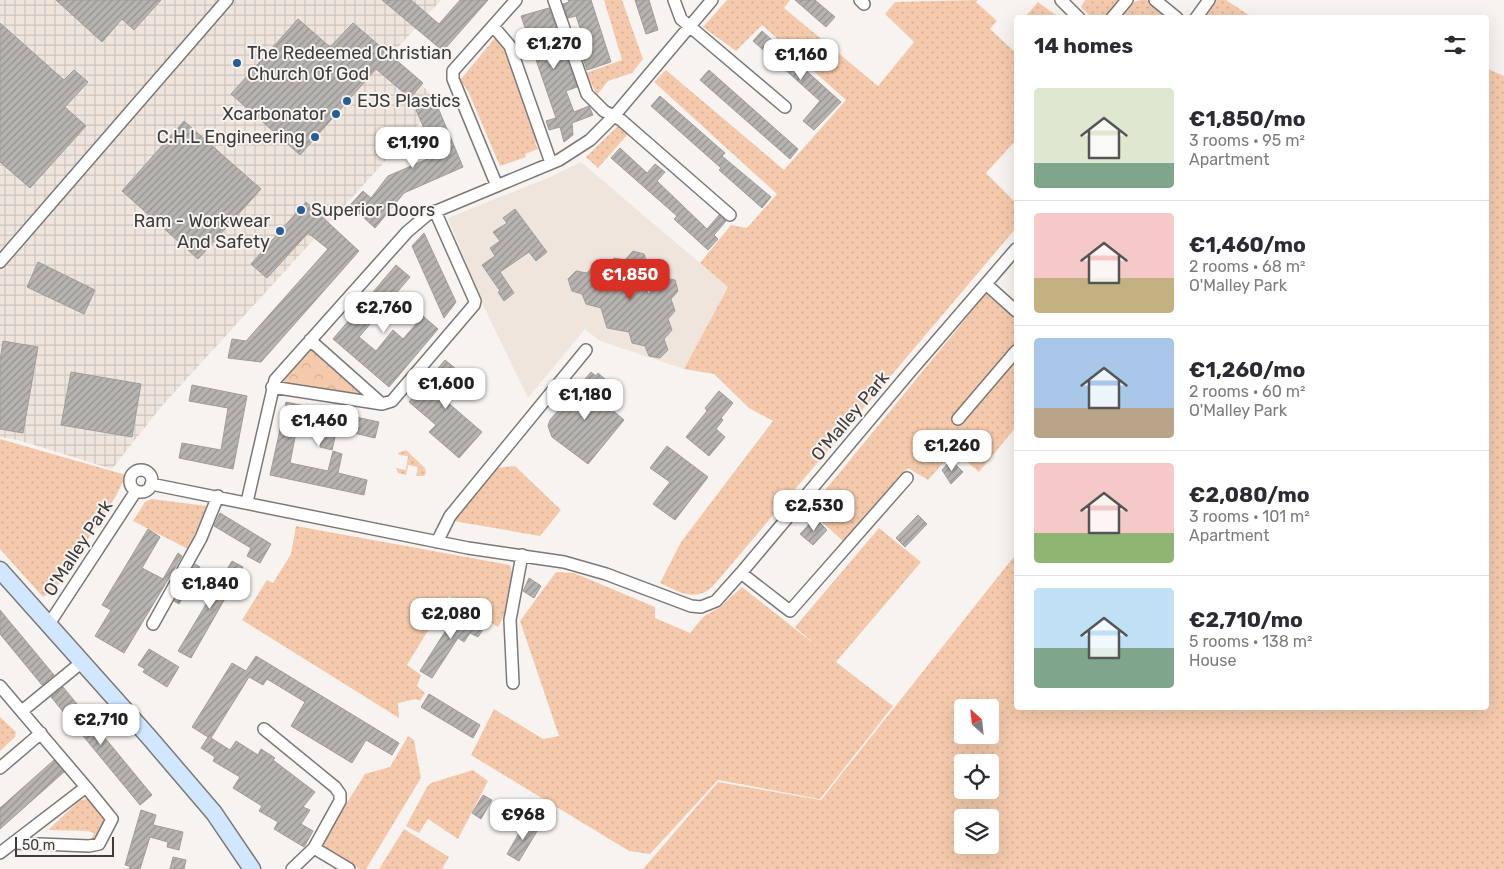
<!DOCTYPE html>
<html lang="en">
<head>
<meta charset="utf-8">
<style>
	body { margin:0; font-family:Rubik,sans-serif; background:#f7f7f7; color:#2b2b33; height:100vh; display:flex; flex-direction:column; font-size:19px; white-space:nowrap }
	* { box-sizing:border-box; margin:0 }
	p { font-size:16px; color:#7c7c81 }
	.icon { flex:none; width:28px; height:28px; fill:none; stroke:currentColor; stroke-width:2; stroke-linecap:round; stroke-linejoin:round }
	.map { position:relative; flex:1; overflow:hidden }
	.panel { position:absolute; left:1014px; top:15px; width:475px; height:695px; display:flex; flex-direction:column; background:#fff; border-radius:5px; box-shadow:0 5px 20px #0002 }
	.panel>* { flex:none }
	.needle { width:32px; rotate:333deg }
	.tools { position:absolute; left:954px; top:699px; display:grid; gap:10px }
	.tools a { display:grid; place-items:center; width:45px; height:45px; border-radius:5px; background:#fff; box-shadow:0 5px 20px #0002; font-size:25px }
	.scale { position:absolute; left:15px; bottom:12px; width:99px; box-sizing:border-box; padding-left:5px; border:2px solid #3d3c3b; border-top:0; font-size:14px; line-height:18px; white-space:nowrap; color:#3d3c3b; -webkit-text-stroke:4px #f7f3f0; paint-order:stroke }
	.price { position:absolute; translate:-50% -42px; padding:0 11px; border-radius:10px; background:#fff; color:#222; font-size:16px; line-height:32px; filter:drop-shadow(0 1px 2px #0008) }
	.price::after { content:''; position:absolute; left:50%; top:30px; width:15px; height:11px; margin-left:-8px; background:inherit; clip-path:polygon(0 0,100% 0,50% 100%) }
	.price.on { background:#d93025; color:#fff }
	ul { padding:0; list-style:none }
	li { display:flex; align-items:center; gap:15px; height:125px; padding:0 20px }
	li+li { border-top:1px solid #e1e1e2 }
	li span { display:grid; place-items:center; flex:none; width:140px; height:100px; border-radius:5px; color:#555 }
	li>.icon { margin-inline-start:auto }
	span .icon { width:60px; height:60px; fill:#fffc; stroke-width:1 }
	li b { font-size:21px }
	h2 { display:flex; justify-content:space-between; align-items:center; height:60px; padding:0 20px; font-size:21px }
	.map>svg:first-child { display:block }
</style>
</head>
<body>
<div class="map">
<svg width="1504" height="869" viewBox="0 0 1504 869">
	<defs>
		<pattern id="industrial-grid" width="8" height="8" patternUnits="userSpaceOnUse" patternTransform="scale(1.25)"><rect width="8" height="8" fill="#efe5dd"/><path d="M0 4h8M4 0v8" fill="none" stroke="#cec5bf"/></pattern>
		<pattern id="grass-dots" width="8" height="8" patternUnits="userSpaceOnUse" patternTransform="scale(1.25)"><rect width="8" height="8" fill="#f5caac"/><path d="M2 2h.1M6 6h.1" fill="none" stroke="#d3ae95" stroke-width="1.8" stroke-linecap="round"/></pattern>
		<pattern id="forest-crowns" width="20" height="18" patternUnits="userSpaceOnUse" patternTransform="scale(1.25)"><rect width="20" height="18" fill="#f5caac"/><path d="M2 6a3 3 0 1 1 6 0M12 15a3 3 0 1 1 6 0" fill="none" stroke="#d3ae95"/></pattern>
		<pattern id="building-hatch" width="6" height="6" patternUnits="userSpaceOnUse" patternTransform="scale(1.25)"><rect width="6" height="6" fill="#b6b3b0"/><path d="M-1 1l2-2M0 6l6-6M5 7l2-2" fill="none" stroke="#959390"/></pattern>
	</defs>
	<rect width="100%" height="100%" fill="#f7f3f0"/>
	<path fill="#efe5dd" d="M581 162 728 287 684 369 600 341 585 329 528 398 483 305 448 218 550 177Z"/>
	<path fill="url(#industrial-grid)" d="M0 0H441L391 55 439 102 161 407 112 469 18 440 0 437Z"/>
	<path fill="url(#grass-dots)" fill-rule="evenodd" d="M604 0H622L643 59 632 73 608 81 597 95 586 73 622 60Z
		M727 0H790L784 8 878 86 914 42 885 14 895 2 978 0 976 2 997 21 990 29 1016 53V140L986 173 1016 203V228L714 585C697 603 679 592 660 583L681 542 773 421 749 408 714 374 684 369 728 287 700 263 731 225 747 228 777 194 654 82 666 70 784 170 846 100 762 25 736 51 703 27Z
		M1085 0H1121L1106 17H1091L1081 7Z
		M1140 0H1147L1167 17 1122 18 1134 2Z
		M1214 0H1226L1252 17 1201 18Z
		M1038 2 1054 14 1065 17H1025Z
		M495 38 500 41 507 52 537 141 535 143 538 149 525 154 526 157 500 166 468 91 460 80Z
		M1486 68 1504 76V869H643L718 782 821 800 1016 554V708H1486ZM962 708H990V735H962ZM962 762H990V790H962ZM962 818H990V845H962Z
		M618 126 628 134 598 168 586 157Z
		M986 294 1016 318V427L979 472 954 451 928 480 908 468 844 542 809 510Z
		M0 439 126 475 116 496 56 588 43 597 0 549Z
		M406 450 425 468 426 473 424 476H416L418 467 408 465 406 475 398 473 396 468 406 470 408 456 399 455 398 453Z
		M515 466 561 510 540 536 454 521 496 468Z
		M152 499 207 506 188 549 133 521 145 502Z
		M296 526 510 565C517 583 508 611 498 627L449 596 407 665 421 675 417 686 425 693 420 701 416 699 398 703 399 718 242 620 267 580 273 583 291 554Z
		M879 528 921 562 836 662 893 706 820 799 718 780 650 854 629 851 471 755 494 709 543 739 559 736 520 621 556 572 574 573 655 607V618L690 633 704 616 719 608 742 587 818 647 795 627Z
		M0 717 16 732 15 737 0 751Z
		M408 736 414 740 421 778 366 869H360L321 844 365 774 390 767Z
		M473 770 488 781 458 839 428 819 419 833 406 826 427 787 431 783Z
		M88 799 105 819 97 839 90 843 94 833 88 831 48 830 80 800Z
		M404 829 449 857 442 869H379Z"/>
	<path fill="url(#forest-crowns)" d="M312 348 359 391 358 397 286 385 282 378Z"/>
	<path fill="url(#building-hatch)" stroke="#a09c9a" d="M56 0H161L134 30 122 19 102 42Z
		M382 0H411L439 24 460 0H488L443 51Z
		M568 0H591L611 62 587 70 580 50 587 48 576 16 568 18 563 4 569 2Z
		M635 0H649L658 30 646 34Z
		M795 0H815L835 17 826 27Z
		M549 8 577 87 566 91 574 112 589 106 593 115 572 123 573 135 564 142 560 127 549 130 546 121 556 118 521 16Z
		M298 19 330 47 353 23 423 83 410 98 376 69 300 155 231 94Z
		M0 23 64 80 74 70 88 82 65 107 86 126 30 188 0 162Z
		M762 31 841 102 814 130 803 121 820 101 753 41Z
		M709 70 798 149 790 159 700 80Z
		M660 96 725 153 722 156 771 197 762 208 719 170 721 168 651 106Z
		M436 103 463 167 404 193 375 228 350 205 363 191 371 198 388 176 432 157 424 137 427 135 416 110Z
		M184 121 261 189 198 259 122 191Z
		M620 148 647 173 655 164 665 172 657 181 707 229 719 215 726 221 714 235 718 239 708 250 674 219 677 216 611 158Z
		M306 202 359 251 261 362 228 358 232 339 246 341 328 249 308 233 267 278 251 264Z
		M515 209 547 252 536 261 529 252 500 272 514 293 504 301 498 292 500 291 482 265 495 256 490 248 500 241 493 232 507 223 503 218Z
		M424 233 456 302 444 318 412 246Z
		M633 251 644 254 648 265 641 272 648 294 664 278 675 280 678 291 671 299 675 311 668 319 672 330 664 339 668 350 660 358 649 356 645 346 632 343 629 332 607 328 601 308 586 304 582 294 572 291 568 279 576 271 587 273 595 264 606 266 614 258 625 260Z
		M38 262 95 290 84 314 27 287Z
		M396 265 410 277 359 337 376 351 393 330 403 339 423 316 438 329 389 387 333 339Z
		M3 341 38 347 23 433 0 429V361Z
		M445 360 466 377 446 401 482 432 459 458 429 432 436 425 409 402Z
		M71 372 141 384 132 437 61 425Z
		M591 372 596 376 598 373 606 380 594 394 624 420 588 464 552 437 548 426 550 420Z
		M192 385 247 396 233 469 179 458 182 443 221 450 228 408 189 401Z
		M719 391 733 403 721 418 723 420 716 429 725 437 709 456 686 437 707 411 705 408Z
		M286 402 379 422 375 438 337 429 332 450 320 447 324 429 298 422 290 463 328 471 333 451 342 454 338 473 367 480 364 495 270 475Z
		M667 446 708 477 675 520 653 504 670 482 650 468Z
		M951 460 963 472 951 484 942 470Z
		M220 513 271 544 260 563 247 556 251 548 214 526Z
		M918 515 927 524 905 547 896 538Z
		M815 518 827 530 813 545 800 534Z
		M148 529 160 537 142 568 163 579 178 553 182 556 124 653 95 636 111 610 102 605Z
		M232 561 243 567 191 658 178 651Z
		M195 564 200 567 179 604 174 601Z
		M529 578 541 586 534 598 523 591Z
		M460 608 472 616 470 619 484 628 478 637 470 633 464 642 458 638 432 678 420 671Z
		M0 610 54 675 42 685 0 634Z
		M149 649 179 667 167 687 143 672 145 669 138 665Z
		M256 656 399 743 392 755 366 740 352 763 291 726 305 702 267 679 263 685 249 677 211 738 230 750 236 741 258 755 261 749 275 758 273 760 315 792 303 807 310 810 301 824 313 831 304 847 274 829 278 822 259 811 262 806 233 788 240 777 213 761 215 757 201 748 208 737 192 727 232 663 246 671Z
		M63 687 152 795 140 805 51 697Z
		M429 694 480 725 473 738 421 707Z
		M54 760 64 772 0 829V808Z
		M483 795 492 800 481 819 472 813Z
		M141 810 156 815 153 825 183 832 179 850 167 847 168 842 150 837 140 869H129L130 866 125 865Z
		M526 821 539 828 519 861 507 854Z
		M173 857 186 860 184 869H170Z"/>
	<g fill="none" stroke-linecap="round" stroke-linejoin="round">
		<g stroke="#7b7876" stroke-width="14">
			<path id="minor" d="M554 0 587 94 604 111 621 120 730 215
				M674 0 681 19 785 107
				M860 0 864 4
				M1061 0 1079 18
				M1155 0 1177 18
				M1112 18 1127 0
				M1196 18 1209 0
				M493 26 510 46 551 163
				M497 186 453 79V71L516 0
				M0 262 227 0
				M986 284 1016 311
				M310 340 382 404 392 401 474 305 475 301 435 211
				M272 387 382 404
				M958 419 1016 351
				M130 481a11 11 0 1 1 22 0a11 11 0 1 1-22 0Z
				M151 484 468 548 564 562 606 574 691 606 701 607 716 601 741 573 909 373 1016 249
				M247 502 275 380 407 232 427 215 559 160 590 140 614 116 712 0
				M437 542 450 516 586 350
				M741 573 790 611 907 478
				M49 624 136 491
				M153 624 201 538 218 496
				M513 683 510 620 522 555
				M0 686 86 787 0 853
				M22 711 82 662
				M264 729 335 787 340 794V801L314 848 292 869
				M0 768 41 733
				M15 843 89 846 99 844 112 819 86 787
				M314 848 349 869"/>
		</g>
		<g stroke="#7b7876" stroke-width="19">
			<path id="secondary" d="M0 570 149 737 214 813 252 869"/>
		</g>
		<use href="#minor" stroke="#fff" stroke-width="11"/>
		<use href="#secondary" stroke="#d1e7ff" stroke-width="16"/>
	</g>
	<g fill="#265d95" stroke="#f7f3f0" stroke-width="2">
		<circle cx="237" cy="63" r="5"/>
		<circle cx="347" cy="101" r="5"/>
		<circle cx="336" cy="114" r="5"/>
		<circle cx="315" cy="137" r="5"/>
		<circle cx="301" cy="210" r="5"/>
		<circle cx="280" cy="231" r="5"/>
	</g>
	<g text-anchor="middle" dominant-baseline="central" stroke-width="4" stroke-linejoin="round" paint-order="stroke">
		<g font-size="18" fill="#3d3c3b" stroke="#f7f3f0" text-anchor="start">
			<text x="247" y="53">The Redeemed Christian<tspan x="247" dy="21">Church Of God</tspan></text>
			<text x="357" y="101">EJS Plastics</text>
			<text x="326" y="114" text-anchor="end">Xcarbonator</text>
			<text x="305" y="137" text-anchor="end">C.H.L Engineering</text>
			<text x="311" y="210">Superior Doors</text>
			<text x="270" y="221" text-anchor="end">Ram - Workwear<tspan x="270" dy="21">And Safety</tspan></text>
		</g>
		<g font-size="18" fill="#3d3c3b" stroke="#f7f3f0">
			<text transform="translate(850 416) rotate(-50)">O'Malley Park</text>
			<text transform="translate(78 548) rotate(-57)">O'Malley Park</text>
		</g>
	</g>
</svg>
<div class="tools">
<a><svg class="needle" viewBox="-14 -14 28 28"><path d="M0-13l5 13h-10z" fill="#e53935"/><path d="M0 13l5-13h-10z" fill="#7c7c81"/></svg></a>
<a><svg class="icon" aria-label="locate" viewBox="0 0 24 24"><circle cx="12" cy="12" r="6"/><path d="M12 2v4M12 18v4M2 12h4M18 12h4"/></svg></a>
<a><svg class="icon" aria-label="layers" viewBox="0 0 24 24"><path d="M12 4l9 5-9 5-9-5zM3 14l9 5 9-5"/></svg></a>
</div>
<div class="scale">50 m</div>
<b class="price" style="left:554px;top:70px">€1,270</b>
<b class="price" style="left:801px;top:81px">€1,160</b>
<b class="price" style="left:413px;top:169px">€1,190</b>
<b class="price on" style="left:630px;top:301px">€1,850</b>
<b class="price" style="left:384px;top:334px">€2,760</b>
<b class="price" style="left:446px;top:410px">€1,600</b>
<b class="price" style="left:585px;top:421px">€1,180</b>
<b class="price" style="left:319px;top:447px">€1,460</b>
<b class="price" style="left:952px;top:472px">€1,260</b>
<b class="price" style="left:814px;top:532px">€2,530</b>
<b class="price" style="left:210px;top:610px">€1,840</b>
<b class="price" style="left:451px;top:640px">€2,080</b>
<b class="price" style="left:101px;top:746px">€2,710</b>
<b class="price" style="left:523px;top:841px">€968</b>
<section class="panel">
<h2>14 homes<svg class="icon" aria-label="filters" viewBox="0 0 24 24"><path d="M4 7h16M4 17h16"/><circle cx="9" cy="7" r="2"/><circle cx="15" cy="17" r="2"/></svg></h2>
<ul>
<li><span style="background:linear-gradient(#dfe7d0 75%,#7fa58c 0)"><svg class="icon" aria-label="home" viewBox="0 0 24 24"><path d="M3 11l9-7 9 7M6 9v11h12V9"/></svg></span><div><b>€1,850/mo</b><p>3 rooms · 95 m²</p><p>Apartment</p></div></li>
<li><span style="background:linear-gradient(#f6c9c9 65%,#c2b280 0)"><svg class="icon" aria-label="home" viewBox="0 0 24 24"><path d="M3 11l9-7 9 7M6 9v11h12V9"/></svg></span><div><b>€1,460/mo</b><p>2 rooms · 68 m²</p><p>O'Malley Park</p></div></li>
<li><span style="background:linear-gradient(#a9c7e8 70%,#b9a48a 0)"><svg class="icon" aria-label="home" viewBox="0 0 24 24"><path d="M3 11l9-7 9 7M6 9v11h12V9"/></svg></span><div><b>€1,260/mo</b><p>2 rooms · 60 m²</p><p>O'Malley Park</p></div></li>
<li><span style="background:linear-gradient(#f6c9c9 70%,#8fb573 0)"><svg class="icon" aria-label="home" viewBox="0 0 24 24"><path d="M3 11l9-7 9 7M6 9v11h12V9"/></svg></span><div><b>€2,080/mo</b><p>3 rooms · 101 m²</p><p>Apartment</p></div></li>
<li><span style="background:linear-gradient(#bfe0f5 60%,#7fa58c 0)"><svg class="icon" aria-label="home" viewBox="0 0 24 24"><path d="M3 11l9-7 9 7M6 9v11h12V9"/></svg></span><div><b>€2,710/mo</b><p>5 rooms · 138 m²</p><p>House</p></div></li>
</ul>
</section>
</div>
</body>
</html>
